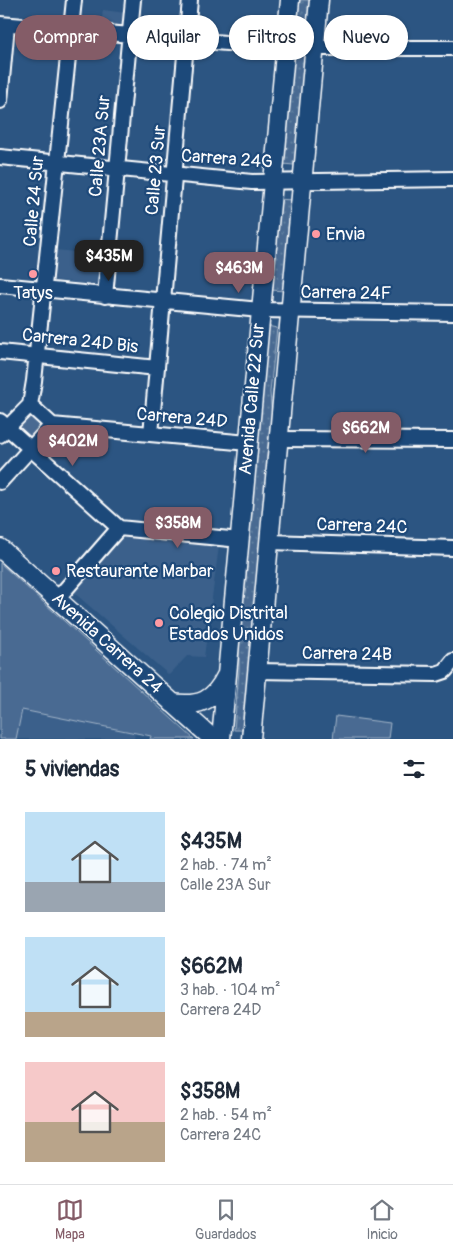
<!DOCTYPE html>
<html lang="es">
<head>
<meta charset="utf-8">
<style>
	body { margin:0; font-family:Pangolin,sans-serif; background:#f6f6f7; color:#1f2937; height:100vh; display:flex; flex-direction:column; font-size:19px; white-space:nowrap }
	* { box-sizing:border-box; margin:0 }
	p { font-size:16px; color:#747a83 }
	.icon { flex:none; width:28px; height:28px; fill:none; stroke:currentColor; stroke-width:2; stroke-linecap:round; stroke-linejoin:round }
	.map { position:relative; height:739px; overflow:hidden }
	.side { display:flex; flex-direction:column; background:#fff; flex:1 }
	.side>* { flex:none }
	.hud { position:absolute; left:15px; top:15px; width:424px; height:45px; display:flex; gap:10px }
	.price { position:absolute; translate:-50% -42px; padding:0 11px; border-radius:10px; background:#845c67; color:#fff; font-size:16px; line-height:32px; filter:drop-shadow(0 1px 2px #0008) }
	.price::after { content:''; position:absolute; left:50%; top:30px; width:15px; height:11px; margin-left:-8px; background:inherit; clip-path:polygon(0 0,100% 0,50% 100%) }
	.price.active { background:#222; color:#fff }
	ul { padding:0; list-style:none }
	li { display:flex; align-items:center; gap:15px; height:125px; padding:0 25px }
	li span { display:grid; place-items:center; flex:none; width:140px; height:100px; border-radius:0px; color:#555 }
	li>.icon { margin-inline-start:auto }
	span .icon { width:60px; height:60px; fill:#fffc; stroke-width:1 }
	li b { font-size:21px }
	h2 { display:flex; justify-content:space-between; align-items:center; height:60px; padding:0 25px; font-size:21px }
	.pill { padding:0 18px; border-radius:22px; background:#fff; box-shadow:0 1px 4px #0004; font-size:18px; line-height:45px }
	.pill.active { background:#845c67; color:#fff }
	.dock { display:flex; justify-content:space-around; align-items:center; height:70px; border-top:1px solid #e0e1e3; background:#fff; font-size:14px; color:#747a83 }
	.dock a { display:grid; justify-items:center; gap:2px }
	.dock .active { color:#845c67 }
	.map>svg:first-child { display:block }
</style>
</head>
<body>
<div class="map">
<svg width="453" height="739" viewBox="0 0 453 739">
	<defs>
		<pattern id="grass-dots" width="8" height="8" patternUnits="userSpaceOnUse" patternTransform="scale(1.25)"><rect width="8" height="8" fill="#486b92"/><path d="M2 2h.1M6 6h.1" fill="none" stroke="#6381a2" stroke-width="1.8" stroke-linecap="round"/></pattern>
	</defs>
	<rect width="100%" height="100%" fill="#2c5582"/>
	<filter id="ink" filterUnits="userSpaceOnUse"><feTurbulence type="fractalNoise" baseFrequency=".02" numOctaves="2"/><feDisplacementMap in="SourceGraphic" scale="10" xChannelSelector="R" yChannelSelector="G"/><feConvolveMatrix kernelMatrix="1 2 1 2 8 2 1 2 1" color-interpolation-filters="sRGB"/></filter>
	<g filter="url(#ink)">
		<path fill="#3b618b" d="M103 10 126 13 124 29 101 26Z
			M56 250 102 255 99 285 53 280Z
			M120 537 219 546 204 657 187 656 169 675 71 590Z
			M22 710 135 733 134 739H16Z"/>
		<path fill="url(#grass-dots)" stroke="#a4b5c8" d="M297 0H311L294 165 282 164Z
			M278 199 292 200 285 291 271 290Z
			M267 326 277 328 270 392 272 417 244 730H234L239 671V633Z"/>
		<path fill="#486b92" stroke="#a4b5c8" d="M31 413 43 425 30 439 18 427Z
			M0 563 194 739H150L151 736 22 710 16 739H0Z
			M336 716 390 723 388 739H333Z"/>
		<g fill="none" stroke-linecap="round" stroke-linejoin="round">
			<g stroke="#fff" stroke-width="18">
				<path id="minor" d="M0 24 285 48
					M315 48H453
					M0 101 7 25
					M0 157 252 182 453 179
					M0 285 260 310 453 313
					M105 296 133 0
					M0 352 157 368
					M30 405 52 425
					M0 421 119 528 240 540
					M52 425 248 443
					M151 434 190 0
					M0 435 30 405 34 381 74 0
					M279 439 453 440
					M0 482 52 425
					M270 542 453 548
					M57 599 119 528
					M257 671 436 674 445 671 453 661"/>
			</g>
			<g stroke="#fff" stroke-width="21">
				<path id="major" d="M0 548 213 739
					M172 703C199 707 214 701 226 676
					M221 739 290 0
					M251 739 319 0"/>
			</g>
			<use href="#minor" stroke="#1f4a7a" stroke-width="14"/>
			<use href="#major" stroke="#1f4a7a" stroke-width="18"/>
		</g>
	</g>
	<g fill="#ff9aa2" stroke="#1f4a7a" stroke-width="2">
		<circle cx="316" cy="234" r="5"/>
		<circle cx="33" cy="274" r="5"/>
		<circle cx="56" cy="571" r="5"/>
		<circle cx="159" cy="623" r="5"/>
	</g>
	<g text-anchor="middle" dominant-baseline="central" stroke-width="4.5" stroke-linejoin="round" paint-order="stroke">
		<g font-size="18" fill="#fff" stroke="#1f4a7a">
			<text transform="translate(100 146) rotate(-85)">Calle 23A Sur</text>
			<text transform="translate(227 159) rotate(4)">Carrera 24G</text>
			<text transform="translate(156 170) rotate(-85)">Calle 23 Sur</text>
			<text transform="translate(34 201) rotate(-85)">Calle 24 Sur</text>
			<text transform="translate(346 293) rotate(1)">Carrera 24F</text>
			<text transform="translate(80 341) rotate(6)">Carrera 24D Bis</text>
			<text transform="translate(252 399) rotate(-85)">Avenida Calle 22 Sur</text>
			<text transform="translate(182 418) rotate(5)">Carrera 24D</text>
			<text transform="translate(362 526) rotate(2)">Carrera 24C</text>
			<text transform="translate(107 643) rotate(42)">Avenida Carrera 24</text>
			<text transform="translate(347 654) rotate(1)">Carrera 24B</text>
		</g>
		<g font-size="18" fill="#fff" stroke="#1f4a7a" text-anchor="start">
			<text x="326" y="234">Envia</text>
			<text x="33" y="293" text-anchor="middle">Tatys</text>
			<text x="66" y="571">Restaurante Marbar</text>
			<text x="169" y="613">Colegio Distrital<tspan x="169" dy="21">Estados Unidos</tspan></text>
		</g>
	</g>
</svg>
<b class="price active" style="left:109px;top:282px">$435M</b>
<b class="price" style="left:239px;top:294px">$463M</b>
<b class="price" style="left:366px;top:454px">$662M</b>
<b class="price" style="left:73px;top:467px">$402M</b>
<b class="price" style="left:178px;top:549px">$358M</b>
<div class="hud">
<a class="pill active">Comprar</a>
<a class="pill">Alquilar</a>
<a class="pill">Filtros</a>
<a class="pill">Nuevo</a>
</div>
</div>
<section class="side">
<h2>5 viviendas<svg class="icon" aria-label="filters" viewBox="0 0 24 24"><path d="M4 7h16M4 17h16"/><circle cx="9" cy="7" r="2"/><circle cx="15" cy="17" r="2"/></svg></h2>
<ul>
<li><span style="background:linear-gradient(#bfe0f5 70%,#9aa5b1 0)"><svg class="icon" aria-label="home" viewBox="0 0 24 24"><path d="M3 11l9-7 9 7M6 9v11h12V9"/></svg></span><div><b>$435M</b><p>2 hab. · 74 m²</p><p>Calle 23A Sur</p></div></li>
<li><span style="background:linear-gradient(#bfe0f5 75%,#b9a48a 0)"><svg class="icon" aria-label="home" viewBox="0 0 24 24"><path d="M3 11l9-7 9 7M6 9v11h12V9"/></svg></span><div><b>$662M</b><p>3 hab. · 104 m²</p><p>Carrera 24D</p></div></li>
<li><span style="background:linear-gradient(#f6c9c9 60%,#b9a48a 0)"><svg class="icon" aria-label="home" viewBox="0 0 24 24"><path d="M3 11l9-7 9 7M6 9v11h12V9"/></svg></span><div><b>$358M</b><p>2 hab. · 54 m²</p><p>Carrera 24C</p></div></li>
</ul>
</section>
<nav class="dock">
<a class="active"><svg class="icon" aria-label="map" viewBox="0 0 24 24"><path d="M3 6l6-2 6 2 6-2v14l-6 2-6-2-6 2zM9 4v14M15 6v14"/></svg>Mapa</a>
<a><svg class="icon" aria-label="saved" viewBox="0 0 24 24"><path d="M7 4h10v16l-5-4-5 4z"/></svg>Guardados</a>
<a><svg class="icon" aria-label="home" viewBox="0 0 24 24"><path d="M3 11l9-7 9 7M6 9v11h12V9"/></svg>Inicio</a>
</nav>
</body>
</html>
